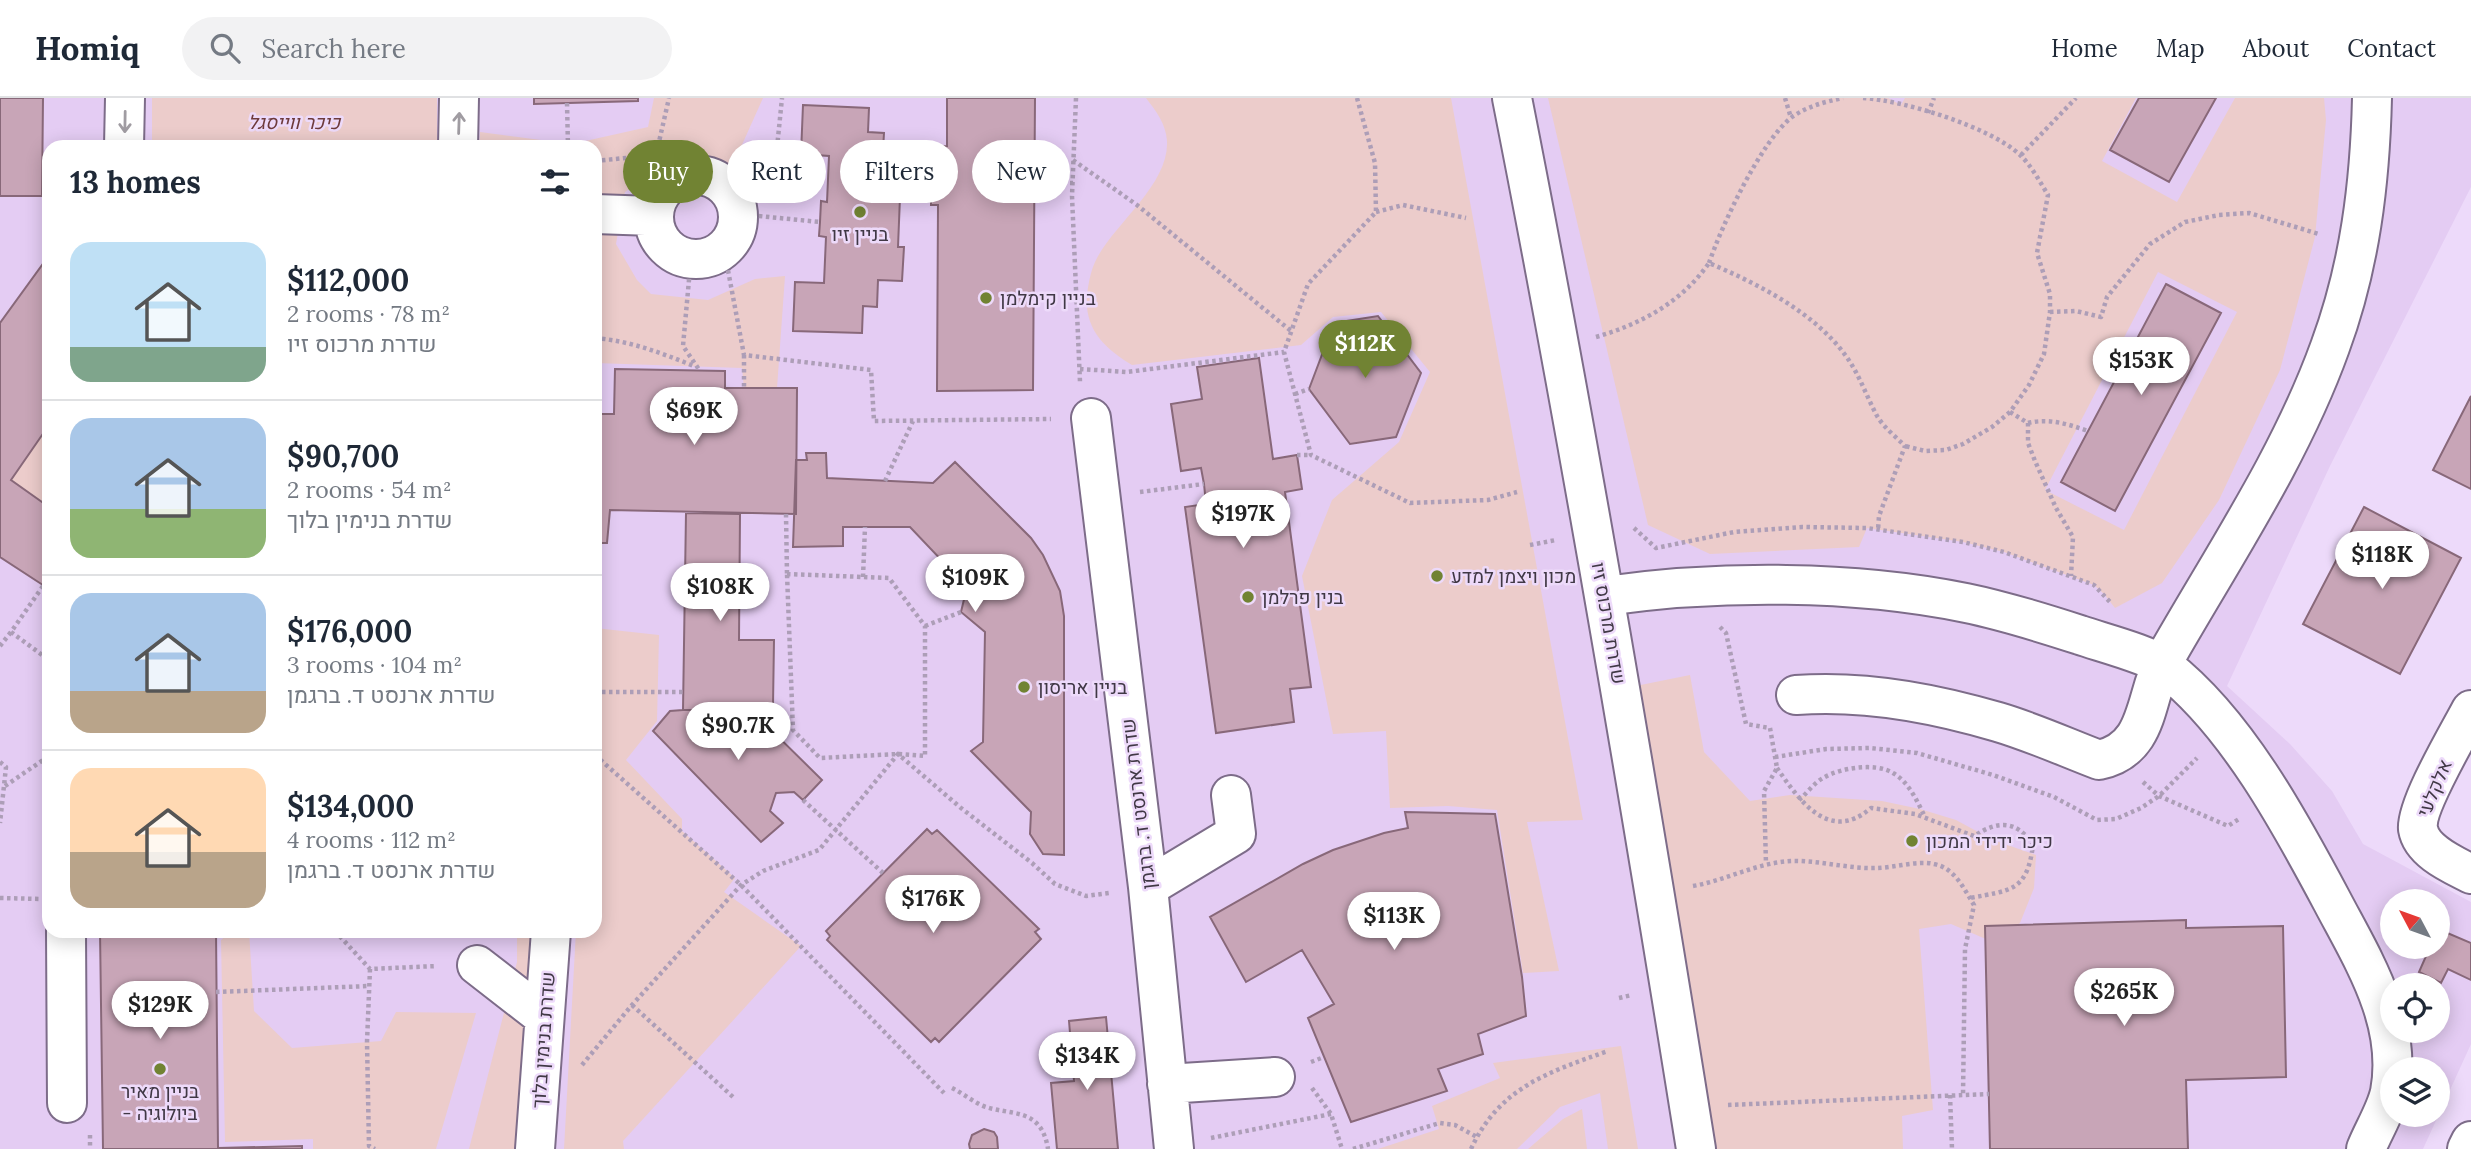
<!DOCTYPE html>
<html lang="en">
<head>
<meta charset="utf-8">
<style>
	body { margin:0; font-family:Lora,Heebo,serif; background:#f2f2f3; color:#1f2937; height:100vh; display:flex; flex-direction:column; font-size:26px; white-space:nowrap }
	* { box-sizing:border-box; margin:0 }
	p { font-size:23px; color:#747a83 }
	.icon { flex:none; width:38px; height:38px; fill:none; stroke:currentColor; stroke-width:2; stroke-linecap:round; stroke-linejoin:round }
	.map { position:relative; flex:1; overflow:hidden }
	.panel { position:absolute; left:42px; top:42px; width:560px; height:798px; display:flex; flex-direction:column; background:#fff; border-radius:21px; box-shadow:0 4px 18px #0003 }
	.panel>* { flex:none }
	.top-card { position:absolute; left:623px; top:42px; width:665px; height:63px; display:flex; gap:14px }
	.needle { width:46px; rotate:311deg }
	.tools { position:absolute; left:2380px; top:791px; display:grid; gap:14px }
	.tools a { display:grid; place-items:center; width:70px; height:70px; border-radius:50%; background:#fff; box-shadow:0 4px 18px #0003; font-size:35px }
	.price { position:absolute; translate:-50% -60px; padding:0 16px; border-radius:24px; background:#fff; color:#222; font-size:23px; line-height:46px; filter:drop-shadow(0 2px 4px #0008) }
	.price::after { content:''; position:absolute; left:50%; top:42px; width:21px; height:16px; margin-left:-10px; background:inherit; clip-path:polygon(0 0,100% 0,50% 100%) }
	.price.active { background:#718333; color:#fff }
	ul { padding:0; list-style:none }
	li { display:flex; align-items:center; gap:21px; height:175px; padding:0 28px }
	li+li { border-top:2px solid #e0e1e3 }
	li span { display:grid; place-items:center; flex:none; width:196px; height:140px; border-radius:21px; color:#555 }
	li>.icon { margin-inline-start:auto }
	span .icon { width:84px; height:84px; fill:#fffc; stroke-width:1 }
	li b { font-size:30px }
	h2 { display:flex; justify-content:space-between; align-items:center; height:84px; padding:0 28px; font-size:30px }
	.tag { padding:0 24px; border-radius:32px; background:#fff; box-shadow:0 4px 18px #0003; font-size:24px; line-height:63px }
	.tag.active { background:#718333; color:#fff }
	header { display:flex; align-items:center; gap:42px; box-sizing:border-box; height:98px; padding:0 35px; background:#fff; border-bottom:2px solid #e0e1e3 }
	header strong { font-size:33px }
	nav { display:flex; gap:38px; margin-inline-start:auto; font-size:24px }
	.search { width:490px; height:63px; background:#f2f2f3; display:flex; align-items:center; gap:18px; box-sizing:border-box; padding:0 24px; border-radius:38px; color:#747a83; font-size:26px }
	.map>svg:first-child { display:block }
</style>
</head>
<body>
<header>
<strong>Homiq</strong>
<div class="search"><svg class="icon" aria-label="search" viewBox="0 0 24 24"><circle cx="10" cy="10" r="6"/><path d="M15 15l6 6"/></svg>Search here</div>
<nav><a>Home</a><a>Map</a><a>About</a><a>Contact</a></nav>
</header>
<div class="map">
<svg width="2471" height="1051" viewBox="0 0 2471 1051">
	<rect width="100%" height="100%" fill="#eddafa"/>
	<path fill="#e4ccf3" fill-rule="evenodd" d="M0 0H2471V89L2330 368 2227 588 2290 646 2332 693 2363 746 2471 804V946L2423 1051H0ZM49 49H595V833H49ZM2392 803H2438V849H2392ZM2392 887H2438V933H2392ZM2392 971H2438V1017H2392Z"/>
	<path fill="#eccccb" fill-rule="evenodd" d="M152 0H437V49H152Z
		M654 0H763L732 69 705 60 661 70 625 94 616 146 637 182 651 196 708 202 755 181 785 178 777 290H744L742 270 595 265V49H479L480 34 572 46 648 29Z
		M1146 0H1451L1583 722 1527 724 1559 873 1523 875 1497 712 1448 708 1390 710 1386 633 1333 636 1302 478 1332 402 1399 344 1430 274 1381 214 1333 219 1301 247 1132 267C1104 250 1084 231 1087 196 1089 183 1091 171 1097 160 1116 124 1169 86 1167 43 1166 26 1156 13 1146 0Z
		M1548 0H1888L1901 7 1905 0H2136L2102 63 2177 104 2235 0H2324L2326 22 2315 139 2280 272 2219 402 2162 485 2115 510 2104 496 2094 487 2004 454 1963 444 1867 430 1859 449 1710 456 1648 427ZM2158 174 2237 214 2124 432 2045 392Z
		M49 327V409L11 382Z
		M595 530 659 537 657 623 626 662 682 721V733L735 780 724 794 801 848 623 1043 624 1051H564L576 833H595Z
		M1690 577 1704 654 1750 703 1790 697 1882 703 1920 711 1956 722 1993 742 2036 757 2034 790 2020 825 1995 845 1951 826 1919 831 1933 1012 1902 1018 1903 1051H1711L1611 593Z
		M232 833H249L254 913 292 950 381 943 396 914 476 915 436 1051H313V1041L225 1044 221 842Z
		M517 833H536L521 1051H469L517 864Z
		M1621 948 1638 1051H1608L1600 995 1560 1009 1517 1051H1378L1439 1031 1432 1008 1500 980 1493 965Z
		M1582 1011 1587 1051H1528L1563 1021Z"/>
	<path fill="#c8a5b7" stroke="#886879" stroke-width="2" d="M0 0H43L42 98H0Z
		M534 0H638V3L534 6Z
		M947 0H1035L1033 292 937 293 938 107H931L932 49 947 48Z
		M2139 0H2216L2169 84 2110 52Z
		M803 7 869 10 868 34 884 35 883 52 932 54 931 94 905 96V100L900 99 898 149H904L902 183 878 182 877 209 863 208 862 235 793 233 795 184 824 185 826 139 819 138 820 124 821 103 827 104 829 58 801 56Z
		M45 163 49 166V327L11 382 49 409V491L0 459V225Z
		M2166 186 2221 215 2115 413 2061 384Z
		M1378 218 1421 275 1396 339 1350 346 1309 291 1334 225Z
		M1259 260 1273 361 1297 357 1302 391 1285 394 1311 589 1290 591 1294 624 1216 635 1185 409 1206 406 1204 386 1201 370 1181 373 1171 306 1202 301 1197 269Z
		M615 271 725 273V290H797L796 416 610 412 607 445H595V314L596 316H614Z
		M2471 298V391L2433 372Z
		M806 355H826L827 380 933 385 955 364 1031 440 1043 457 1060 493 1064 518V757L1043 756 1030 736 1031 714 971 653 983 644 985 534 961 514 967 489 910 429H843V448L793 449 796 362H807Z
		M2364 409 2461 460 2400 576 2303 526Z
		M686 415 740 416 739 542H774L773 607H746V612H683Z
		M683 612H751L822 682 803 702 794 694 776 695 770 713 783 725 761 744 653 633 670 613Z
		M1405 714 1495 716 1522 879 1526 918 1478 936 1483 956 1438 971 1447 993 1351 1024 1308 920 1334 906 1302 852 1246 884 1210 819 1303 766 1333 752 1384 735 1408 730Z
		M927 731 932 736 937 732 1039 831 1035 834 1041 841 939 944 935 940 931 944 827 842 830 838 826 833Z
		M2186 822V830L2283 828 2286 979 2186 982 2188 1051H1990L1985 828Z
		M2438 831 2471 845V882L2448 871 2441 885 2419 874 2430 849H2438Z
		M100 833H216L218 1050 302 1048V1051H103Z
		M1106 919 1118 1051H1057L1051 985 1074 983 1069 923Z
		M984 1031 994 1034 997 1039 998 1051H970L969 1046 972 1037Z"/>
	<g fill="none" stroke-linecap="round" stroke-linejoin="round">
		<g stroke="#7d6c89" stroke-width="42">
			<path id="minor" d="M1512 0C1581 349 1640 700 1696 1051
				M124 49 125 0
				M458 49 459 0
				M654 119a42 42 0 1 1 84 0a42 42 0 1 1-84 0Z
				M595 116 653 118
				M1091 320 1148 789 1174 1051
				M1605 498C1718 482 1854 482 1966 505 2005 513 2043 525 2080 537 2100 544 2151 557 2165 569 2236 624 2290 724 2332 803 2363 862 2403 924 2390 994 2386 1013 2373 1033 2366 1051
				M1796 597C1862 592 1934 605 1998 624 2032 634 2065 649 2099 662 2151 651 2144 598 2164 562 2222 460 2290 360 2330 249 2360 168 2370 85 2372 0
				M2471 612C2459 635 2415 709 2418 731 2422 754 2454 767 2471 776
				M1148 789 1236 736 1231 697
				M66 833 67 1005
				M477 867 544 919
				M1167 986 1275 979
				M535 1051 551 833
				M2467 1051 2471 1043"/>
		</g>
		<path stroke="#ad9eb7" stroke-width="4.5" stroke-dasharray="3.5 3.5" stroke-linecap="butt" d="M1076 0 1072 98 1080 284
			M1357 0 1375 65 1376 114 1308 186 1284 254 1311 357 1410 405 1488 402 1517 394
			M1785 0 1791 20
			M1863 0C1902 2 1991 29 2020 57 2031 67 2040 84 2048 97L2037 155 2050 196V214L2044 256 2029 287 2010 314 1992 329 1963 346 1946 352 1925 353 1905 348
			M567 5 568 49
			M1928 15 1934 0
			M2021 57 2076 0
			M1073 62 1137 107 1291 233
			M595 63 656 57 669 0
			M1035 84 1073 85
			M727 90 732 79 774 80 782 0
			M1376 114 1403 107 1466 120
			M738 116 820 124
			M717 155 727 167 744 257 871 272 874 323 1051 321
			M691 160 683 248 700 273
			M1709 165C1722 127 1761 43 1792 19 1808 8 1824 4 1843 0
			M2050 214 2076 213 2101 219 2107 199 2150 146 2185 124 2219 117 2249 115 2319 136
			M1596 239C1641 226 1682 204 1709 165 1758 186 1814 214 1846 258 1859 276 1866 297 1876 316 1882 328 1895 338 1905 348L1879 418 1878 432
			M595 240C631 243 661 255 694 268
			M744 257V290
			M1080 271 1127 274 1284 254
			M1295 296 1309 291
			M2010 314 2028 325C2049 320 2068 326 2088 333
			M2028 325V345L2035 363 2056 410 2073 439 2071 478
			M1297 357H1311
			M885 383 913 323
			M1140 394 1204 386
			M786 416 787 476
			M1634 430 1656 450 1734 434 1802 429 1867 430 1963 444 2004 454 2094 487 2111 505
			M1530 447 1556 442
			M787 476 889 480 925 528V658L898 656 820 660 793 632Z
			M863 479 865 429
			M43 488 11 534 49 562
			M925 528 961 514
			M1720 529 1726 535 1746 626 1770 630 1777 670 1764 693 1766 766
			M0 548 11 534
			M595 594H683
			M595 657 741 787 944 995
			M1775 659 1826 651 1870 650 1917 655 1993 677 2054 699 2097 722 2116 721 2141 710 2159 698 2197 660
			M0 664 6 669 0 725
			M1777 670C1799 702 1829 746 1871 710L1915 716 1974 738C1997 723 2016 721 2033 747 2027 794 2011 792 1970 800
			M2143 684 2159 698 2228 728 2239 721
			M5 688 49 658
			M803 702 883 775
			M1799 702C1807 695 1814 685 1823 680 1840 670 1875 664 1893 675 1909 684 1917 703 1925 719
			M1693 788C1727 782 1756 765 1791 763 1819 762 1848 771 1876 770 1894 770 1917 762 1934 766 1955 770 1964 791 1974 807L1965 851 1963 998
			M0 800 41 801
			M335 833 370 871 437 868
			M370 871 367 944 369 1048 375 1051
			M216 894 369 888
			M1619 900 1632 897
			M632 907 733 999
			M1311 964 1324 959
			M582 967 632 907 741 787 763 773 819 752 898 656 961 710 1032 765 1055 786 1086 798 1109 795
			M952 990C962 995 971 1002 981 1007 1009 1019 1041 1007 1048 1051
			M1312 990 1331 1016 1342 1051
			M1950 997 1952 1051
			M1728 1007 1989 996
			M90 1037V1051
			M1211 1040 1331 1016
			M1353 1051 1440 1025 1455 1027 1477 1039
			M1471 1051C1499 990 1548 974 1608 953"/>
		<use href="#minor" stroke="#fff" stroke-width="38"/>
	</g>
	<defs><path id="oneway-shaft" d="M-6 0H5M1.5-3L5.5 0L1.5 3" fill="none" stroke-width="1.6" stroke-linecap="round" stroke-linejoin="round" transform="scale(1.75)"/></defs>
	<g stroke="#a09ca2">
		<use href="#oneway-shaft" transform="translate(125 24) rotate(91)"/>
		<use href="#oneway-shaft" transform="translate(459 25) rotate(-88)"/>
	</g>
	<g fill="#718333" stroke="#eddafa" stroke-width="2.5">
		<circle cx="860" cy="114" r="7"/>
		<circle cx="986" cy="200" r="7"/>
		<circle cx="1437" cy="478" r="7"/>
		<circle cx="1248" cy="499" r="7"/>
		<circle cx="1024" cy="589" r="7"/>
		<circle cx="1912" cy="743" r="7"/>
		<circle cx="160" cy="971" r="7"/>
	</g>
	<g text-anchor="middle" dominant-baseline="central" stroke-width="5" stroke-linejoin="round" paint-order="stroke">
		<g font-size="19" font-style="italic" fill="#6e3b3c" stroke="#eddafa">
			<text x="294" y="24">כיכר ווייסגל</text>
		</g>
		<g font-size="19" fill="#403845" stroke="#eddafa" text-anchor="start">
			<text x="860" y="136" text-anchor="middle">בניין זיו</text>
			<text x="1000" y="200">בניין קימלמן</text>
			<text x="1451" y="478">מכון ויצמן למדע</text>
			<text x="1262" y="499">בנין פרלמן</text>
			<text x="1038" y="589">בניין אריסון</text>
			<text x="1926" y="743">כיכר ידידי המכון</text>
			<text x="160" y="993" text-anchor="middle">בניין מאיר<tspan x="160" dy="22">- ביולוגיה</tspan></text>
		</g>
		<g font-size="19" fill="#403845" stroke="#eddafa">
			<text transform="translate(1609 525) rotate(80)">שדרת מרכוס זיו</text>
			<text transform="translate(2434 690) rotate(-67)">אלקלעי</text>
			<text transform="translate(1138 706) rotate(-97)">שדרת ארנסט ד. ברגמן</text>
			<text transform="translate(543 942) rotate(-86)">שדרת בנימין בלוך</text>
		</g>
	</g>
</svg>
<div class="tools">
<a><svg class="needle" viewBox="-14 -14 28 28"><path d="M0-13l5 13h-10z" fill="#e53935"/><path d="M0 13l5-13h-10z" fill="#747a83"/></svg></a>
<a><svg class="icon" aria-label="locate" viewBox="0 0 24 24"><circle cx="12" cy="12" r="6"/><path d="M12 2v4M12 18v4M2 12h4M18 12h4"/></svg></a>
<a><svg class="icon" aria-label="layers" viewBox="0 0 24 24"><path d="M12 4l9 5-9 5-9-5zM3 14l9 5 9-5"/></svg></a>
</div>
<b class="price active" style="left:1365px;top:282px">$112K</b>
<b class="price" style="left:2141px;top:299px">$153K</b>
<b class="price" style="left:694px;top:349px">$69K</b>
<b class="price" style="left:1243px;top:452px">$197K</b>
<b class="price" style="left:2382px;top:493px">$118K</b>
<b class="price" style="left:975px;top:516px">$109K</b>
<b class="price" style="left:720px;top:525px">$108K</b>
<b class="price" style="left:738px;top:664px">$90.7K</b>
<b class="price" style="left:933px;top:837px">$176K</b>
<b class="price" style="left:1394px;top:854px">$113K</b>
<b class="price" style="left:2124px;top:930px">$265K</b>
<b class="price" style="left:160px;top:943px">$129K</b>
<b class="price" style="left:1087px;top:994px">$134K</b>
<div class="top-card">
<a class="tag active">Buy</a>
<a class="tag">Rent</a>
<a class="tag">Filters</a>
<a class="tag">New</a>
</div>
<section class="panel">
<h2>13 homes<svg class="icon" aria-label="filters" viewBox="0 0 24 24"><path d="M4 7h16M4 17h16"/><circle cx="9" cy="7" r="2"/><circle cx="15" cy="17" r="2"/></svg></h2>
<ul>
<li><span style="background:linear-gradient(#bfe0f5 75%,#7fa58c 0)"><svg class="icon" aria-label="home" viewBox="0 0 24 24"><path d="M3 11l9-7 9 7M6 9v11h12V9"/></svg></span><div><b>$112,000</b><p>2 rooms · 78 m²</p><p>שדרת מרכוס זיו</p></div></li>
<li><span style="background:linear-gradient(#a9c7e8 65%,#8fb573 0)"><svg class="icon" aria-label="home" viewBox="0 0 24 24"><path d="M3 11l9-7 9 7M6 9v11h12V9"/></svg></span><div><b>$90,700</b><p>2 rooms · 54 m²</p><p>שדרת בנימין בלוך</p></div></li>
<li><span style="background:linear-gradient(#a9c7e8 70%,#b9a48a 0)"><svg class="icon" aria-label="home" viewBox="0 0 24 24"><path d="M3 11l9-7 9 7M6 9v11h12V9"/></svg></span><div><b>$176,000</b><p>3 rooms · 104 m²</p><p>שדרת ארנסט ד. ברגמן</p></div></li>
<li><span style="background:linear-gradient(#ffd9b3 60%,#b9a48a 0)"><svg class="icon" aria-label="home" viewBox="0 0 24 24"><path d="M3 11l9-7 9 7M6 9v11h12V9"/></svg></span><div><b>$134,000</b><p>4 rooms · 112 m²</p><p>שדרת ארנסט ד. ברגמן</p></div></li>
</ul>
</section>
</div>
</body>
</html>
